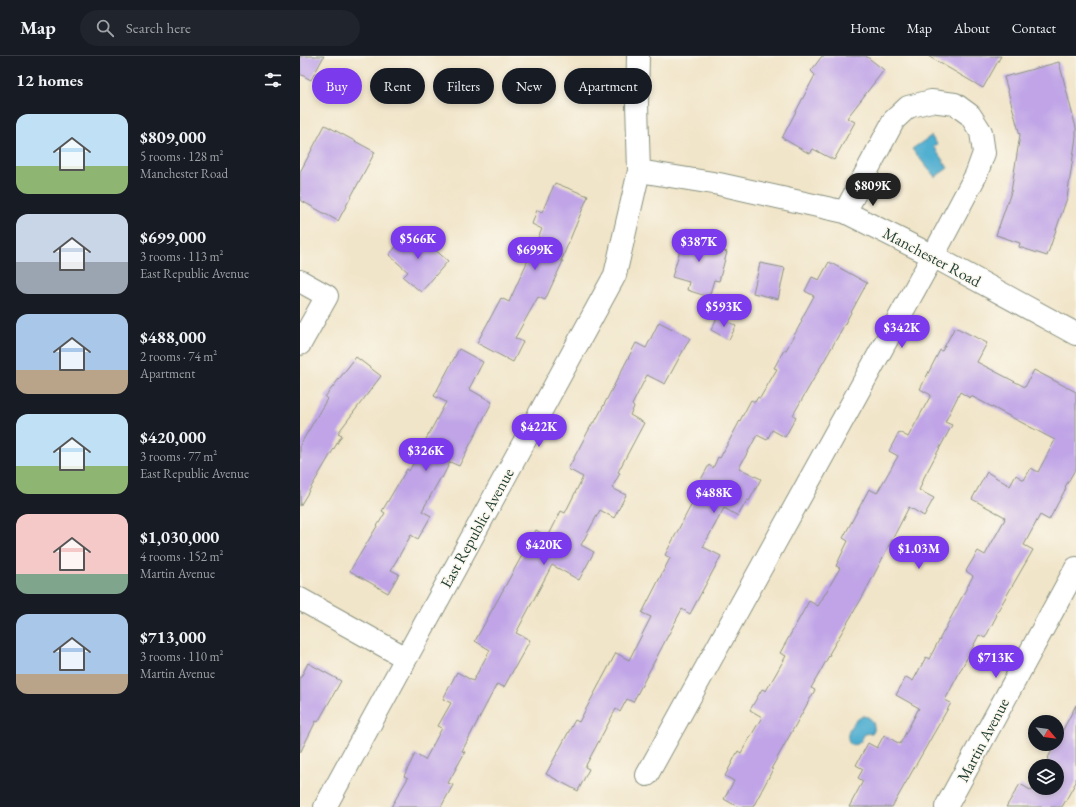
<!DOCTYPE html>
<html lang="en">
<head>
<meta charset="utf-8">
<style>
	body { margin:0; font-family:"EB Garamond",serif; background:#20242c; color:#f1f3f6; height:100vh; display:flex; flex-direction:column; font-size:15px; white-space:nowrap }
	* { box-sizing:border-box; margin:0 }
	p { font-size:13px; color:#9ea1a6 }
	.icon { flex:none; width:22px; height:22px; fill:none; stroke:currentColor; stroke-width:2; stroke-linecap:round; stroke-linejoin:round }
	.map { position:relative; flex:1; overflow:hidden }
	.panel { display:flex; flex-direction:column; background:#171b24; width:300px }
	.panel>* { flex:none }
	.guide { position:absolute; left:12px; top:12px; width:380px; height:36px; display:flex; gap:8px }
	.needle { width:26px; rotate:119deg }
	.tools { position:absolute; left:728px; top:659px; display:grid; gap:8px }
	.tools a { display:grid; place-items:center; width:36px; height:36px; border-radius:50%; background:#171b24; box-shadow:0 2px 6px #0003; font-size:20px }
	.price { position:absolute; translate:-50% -34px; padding:0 9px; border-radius:14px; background:#7c3aed; color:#fff; font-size:13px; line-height:26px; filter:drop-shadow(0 1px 2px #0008) }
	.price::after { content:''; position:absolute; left:50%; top:24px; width:12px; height:9px; margin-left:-6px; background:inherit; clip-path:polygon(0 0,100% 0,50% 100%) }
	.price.on { background:#222; color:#fff }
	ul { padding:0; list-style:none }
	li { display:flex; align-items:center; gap:12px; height:100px; padding:0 16px }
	li span { display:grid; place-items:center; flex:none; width:112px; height:80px; border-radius:12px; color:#555 }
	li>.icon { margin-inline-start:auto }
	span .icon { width:48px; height:48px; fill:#fffc; stroke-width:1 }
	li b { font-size:17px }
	h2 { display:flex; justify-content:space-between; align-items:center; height:48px; padding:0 16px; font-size:17px }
	.pill { padding:0 14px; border-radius:18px; background:#171b24; box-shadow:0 2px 6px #0003; font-size:14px; line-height:36px }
	.pill.on { background:#7c3aed; color:#fff }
	header { display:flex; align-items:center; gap:24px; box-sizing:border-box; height:56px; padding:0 20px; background:#171b24; border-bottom:1px solid #363941 }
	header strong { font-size:19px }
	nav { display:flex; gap:22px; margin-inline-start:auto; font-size:14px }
	.search { width:280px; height:36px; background:#20242c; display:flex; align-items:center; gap:10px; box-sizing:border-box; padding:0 14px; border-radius:22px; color:#9ea1a6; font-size:15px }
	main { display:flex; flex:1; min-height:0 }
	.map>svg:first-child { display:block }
</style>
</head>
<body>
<header>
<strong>Map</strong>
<div class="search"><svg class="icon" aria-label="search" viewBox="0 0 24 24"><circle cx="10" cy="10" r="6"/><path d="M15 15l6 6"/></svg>Search here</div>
<nav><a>Home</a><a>Map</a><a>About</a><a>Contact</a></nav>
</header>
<main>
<section class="panel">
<h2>12 homes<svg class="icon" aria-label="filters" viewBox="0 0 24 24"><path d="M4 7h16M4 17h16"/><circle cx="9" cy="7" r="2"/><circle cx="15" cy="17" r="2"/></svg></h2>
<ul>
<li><span style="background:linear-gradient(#bfe0f5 65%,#8fb573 0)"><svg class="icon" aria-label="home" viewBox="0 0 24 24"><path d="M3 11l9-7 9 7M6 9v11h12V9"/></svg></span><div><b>$809,000</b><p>5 rooms · 128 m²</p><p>Manchester Road</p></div></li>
<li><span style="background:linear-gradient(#c9d6e8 60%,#9aa5b1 0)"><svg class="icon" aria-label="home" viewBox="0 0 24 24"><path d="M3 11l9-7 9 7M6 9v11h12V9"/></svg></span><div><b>$699,000</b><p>3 rooms · 113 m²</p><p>East Republic Avenue</p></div></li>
<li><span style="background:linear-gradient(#a9c7e8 70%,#b9a48a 0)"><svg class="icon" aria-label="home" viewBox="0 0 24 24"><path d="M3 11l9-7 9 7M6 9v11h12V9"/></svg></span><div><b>$488,000</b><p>2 rooms · 74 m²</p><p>Apartment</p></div></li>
<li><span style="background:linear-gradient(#bfe0f5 65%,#8fb573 0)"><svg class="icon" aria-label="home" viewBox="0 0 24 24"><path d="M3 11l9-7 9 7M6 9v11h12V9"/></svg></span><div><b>$420,000</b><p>3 rooms · 77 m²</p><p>East Republic Avenue</p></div></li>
<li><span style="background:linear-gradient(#f6c9c9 75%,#7fa58c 0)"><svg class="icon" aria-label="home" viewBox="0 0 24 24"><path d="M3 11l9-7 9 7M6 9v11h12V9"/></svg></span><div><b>$1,030,000</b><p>4 rooms · 152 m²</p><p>Martin Avenue</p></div></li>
<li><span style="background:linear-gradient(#a9c7e8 75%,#b9a48a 0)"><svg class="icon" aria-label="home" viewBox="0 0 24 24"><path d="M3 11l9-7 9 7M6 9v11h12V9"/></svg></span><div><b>$713,000</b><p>3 rooms · 110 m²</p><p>Martin Avenue</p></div></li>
</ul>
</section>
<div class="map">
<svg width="776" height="751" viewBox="0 0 776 751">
	<rect width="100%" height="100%" fill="#fbf7ec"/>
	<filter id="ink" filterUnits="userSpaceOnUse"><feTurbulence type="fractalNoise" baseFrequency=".025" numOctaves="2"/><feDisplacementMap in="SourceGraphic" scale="8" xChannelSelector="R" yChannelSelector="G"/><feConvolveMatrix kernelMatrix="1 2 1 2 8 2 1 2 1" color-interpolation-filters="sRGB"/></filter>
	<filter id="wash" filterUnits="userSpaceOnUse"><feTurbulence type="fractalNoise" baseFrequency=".012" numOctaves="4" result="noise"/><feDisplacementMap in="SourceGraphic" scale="16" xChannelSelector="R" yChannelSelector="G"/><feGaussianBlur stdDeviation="0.9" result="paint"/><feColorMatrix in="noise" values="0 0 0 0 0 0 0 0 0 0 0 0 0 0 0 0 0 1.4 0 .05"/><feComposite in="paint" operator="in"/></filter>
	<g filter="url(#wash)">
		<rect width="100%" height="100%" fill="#f1e5c9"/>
		<path fill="#51afd0" stroke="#387682" d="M631 80 637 88 633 90 648 112 635 121 612 93Z
			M563 660C571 660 575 667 574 675L572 677 565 678C563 680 562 684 560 686 556 690 548 690 548 683 546 673 555 664 563 660Z"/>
		<g id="blocks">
			<path fill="#c0a4e7" d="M0 0H24L11 24 0 18Z
				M522 0H566L584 14 547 62 555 66 534 104 513 93 510 98 482 82 515 19 511 15Z
				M628 0H701L683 32Z
				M759 6 776 72V81L767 142 747 200 719 191 720 187 696 179 711 136 720 79 704 21Z
				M25 69 75 96 38 165 0 144V116Z
				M255 127 288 140 261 205H263L245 244 238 241 215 282 223 286 213 306 177 287 201 242 209 246 242 173 232 168 237 154 242 156Z
				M111 173 148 205 121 236 103 221 108 216 89 199Z
				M386 174 413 182 410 191 427 196 419 225 414 224 409 241 387 234 389 226 372 221Z
				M529 206 567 227 536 284 493 359 496 361 485 381 472 374 467 384 457 379 439 412 461 423 449 445 447 444 438 460 424 452 403 491 421 500 390 558 382 553 333 646 327 643 320 656 316 653 285 711 289 713 278 735 246 718 275 664 279 666 316 597 329 604 351 561 342 557 370 502 365 499 397 438 394 436 409 409 413 412 418 401 420 402 451 344 455 346 458 341 460 342 477 313 474 312 484 294H486L502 265 501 264 514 240 505 235 512 221 519 224Z
				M460 207 485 212 478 243 453 237Z
				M418 260 436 270 429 284 411 274Z
				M359 266 390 282 365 328 347 319 332 349 334 351 330 359 344 367 318 416 320 417 312 432 326 439 314 462 300 454 281 489 294 496 279 524 252 509 216 577 230 584 204 631 197 628 162 695 165 696 148 727 153 729 141 751H91L108 722 104 720 115 698 125 704 142 672 138 670 151 647 143 643 157 616 173 625 190 594 175 585 236 474 248 481 261 455 265 457 283 421 268 413 293 366H295L336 287 346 292Z
				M655 271 687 287 677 306 725 331 734 314 776 336V412L765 431 766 432 749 464 740 459 724 489 733 494 696 558 697 559 685 582 679 579 645 644 651 647 592 751H549L563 725 558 722 563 713 556 709 568 687 577 692 584 679 600 688 619 652 596 639 606 621 613 625 626 601 629 603 673 520 666 515 678 495 685 499 705 463H704L705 461 672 443 687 416 710 430 716 419 724 424 731 412 738 416 755 384 671 340 670 342 660 336 645 366 652 369 621 427 622 428 619 434 634 442 624 460 609 451 563 540 529 598H530L511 632 515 634 471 713H473L453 751H438L424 743 434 725 425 720 438 695 441 697 462 661 450 654 462 633 466 635 486 600 480 597 509 545 518 550 540 512 536 510 548 485 543 482 569 433 577 437 598 400 589 395 599 376 608 381 631 339 620 333 640 294 642 295Z
				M159 293 183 306 169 333 192 346 159 410 150 406 142 422 141 421 122 455 131 460 118 483 111 479 91 514 99 518 88 537 50 515 85 457 82 455 107 413 109 415 146 346 134 340Z
				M56 301 81 320 38 377 42 379 0 450V389L27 343 25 341Z
				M8 607 41 625 18 666 16 665 0 697V623Z
				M776 649V726L762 751H706L720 728 732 735 735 729V732H757V710H746L749 703 748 702 755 688H757V685Z"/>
		</g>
	</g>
	<g filter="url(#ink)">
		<use href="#blocks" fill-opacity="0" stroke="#88917e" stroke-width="1"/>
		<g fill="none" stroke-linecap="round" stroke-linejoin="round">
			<g stroke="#88917e" stroke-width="24">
				<path id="minor" d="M339 115 419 128 545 156 633 200 776 278
					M0 225 27 240 0 288
					M0 543 106 602
					M347 719 633 200 676 119 684 97 681 76 670 59 655 48 631 45 608 51 594 64 545 156
					M25 751 315 219 339 115 337 48 338 0
					M646 751 776 512"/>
			</g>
			<use href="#minor" stroke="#fff" stroke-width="22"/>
		</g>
	</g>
	<g text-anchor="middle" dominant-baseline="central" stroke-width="3" stroke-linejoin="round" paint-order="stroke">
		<g font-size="16" fill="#1f3d34" stroke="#fbf7ec">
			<text transform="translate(632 201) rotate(28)">Manchester Road</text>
			<text transform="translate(177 472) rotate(-61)">East Republic Avenue</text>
			<text transform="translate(683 684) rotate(-62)">Martin Avenue</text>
		</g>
	</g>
</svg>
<div class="tools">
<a><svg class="needle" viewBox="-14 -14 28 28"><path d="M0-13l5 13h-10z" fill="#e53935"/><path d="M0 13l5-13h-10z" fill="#9ea1a6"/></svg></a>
<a><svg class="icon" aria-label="layers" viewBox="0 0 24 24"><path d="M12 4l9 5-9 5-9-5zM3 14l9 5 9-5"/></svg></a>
</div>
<b class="price on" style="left:573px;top:151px">$809K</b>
<b class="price" style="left:118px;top:204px">$566K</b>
<b class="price" style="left:399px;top:207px">$387K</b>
<b class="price" style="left:235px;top:215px">$699K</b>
<b class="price" style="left:424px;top:272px">$593K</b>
<b class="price" style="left:602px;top:293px">$342K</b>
<b class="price" style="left:239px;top:392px">$422K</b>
<b class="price" style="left:126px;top:416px">$326K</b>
<b class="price" style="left:414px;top:458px">$488K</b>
<b class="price" style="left:244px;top:510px">$420K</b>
<b class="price" style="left:619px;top:514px">$1.03M</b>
<b class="price" style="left:696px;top:623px">$713K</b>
<div class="guide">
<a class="pill on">Buy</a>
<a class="pill">Rent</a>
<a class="pill">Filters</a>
<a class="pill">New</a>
<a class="pill">Apartment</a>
</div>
</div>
</main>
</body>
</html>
